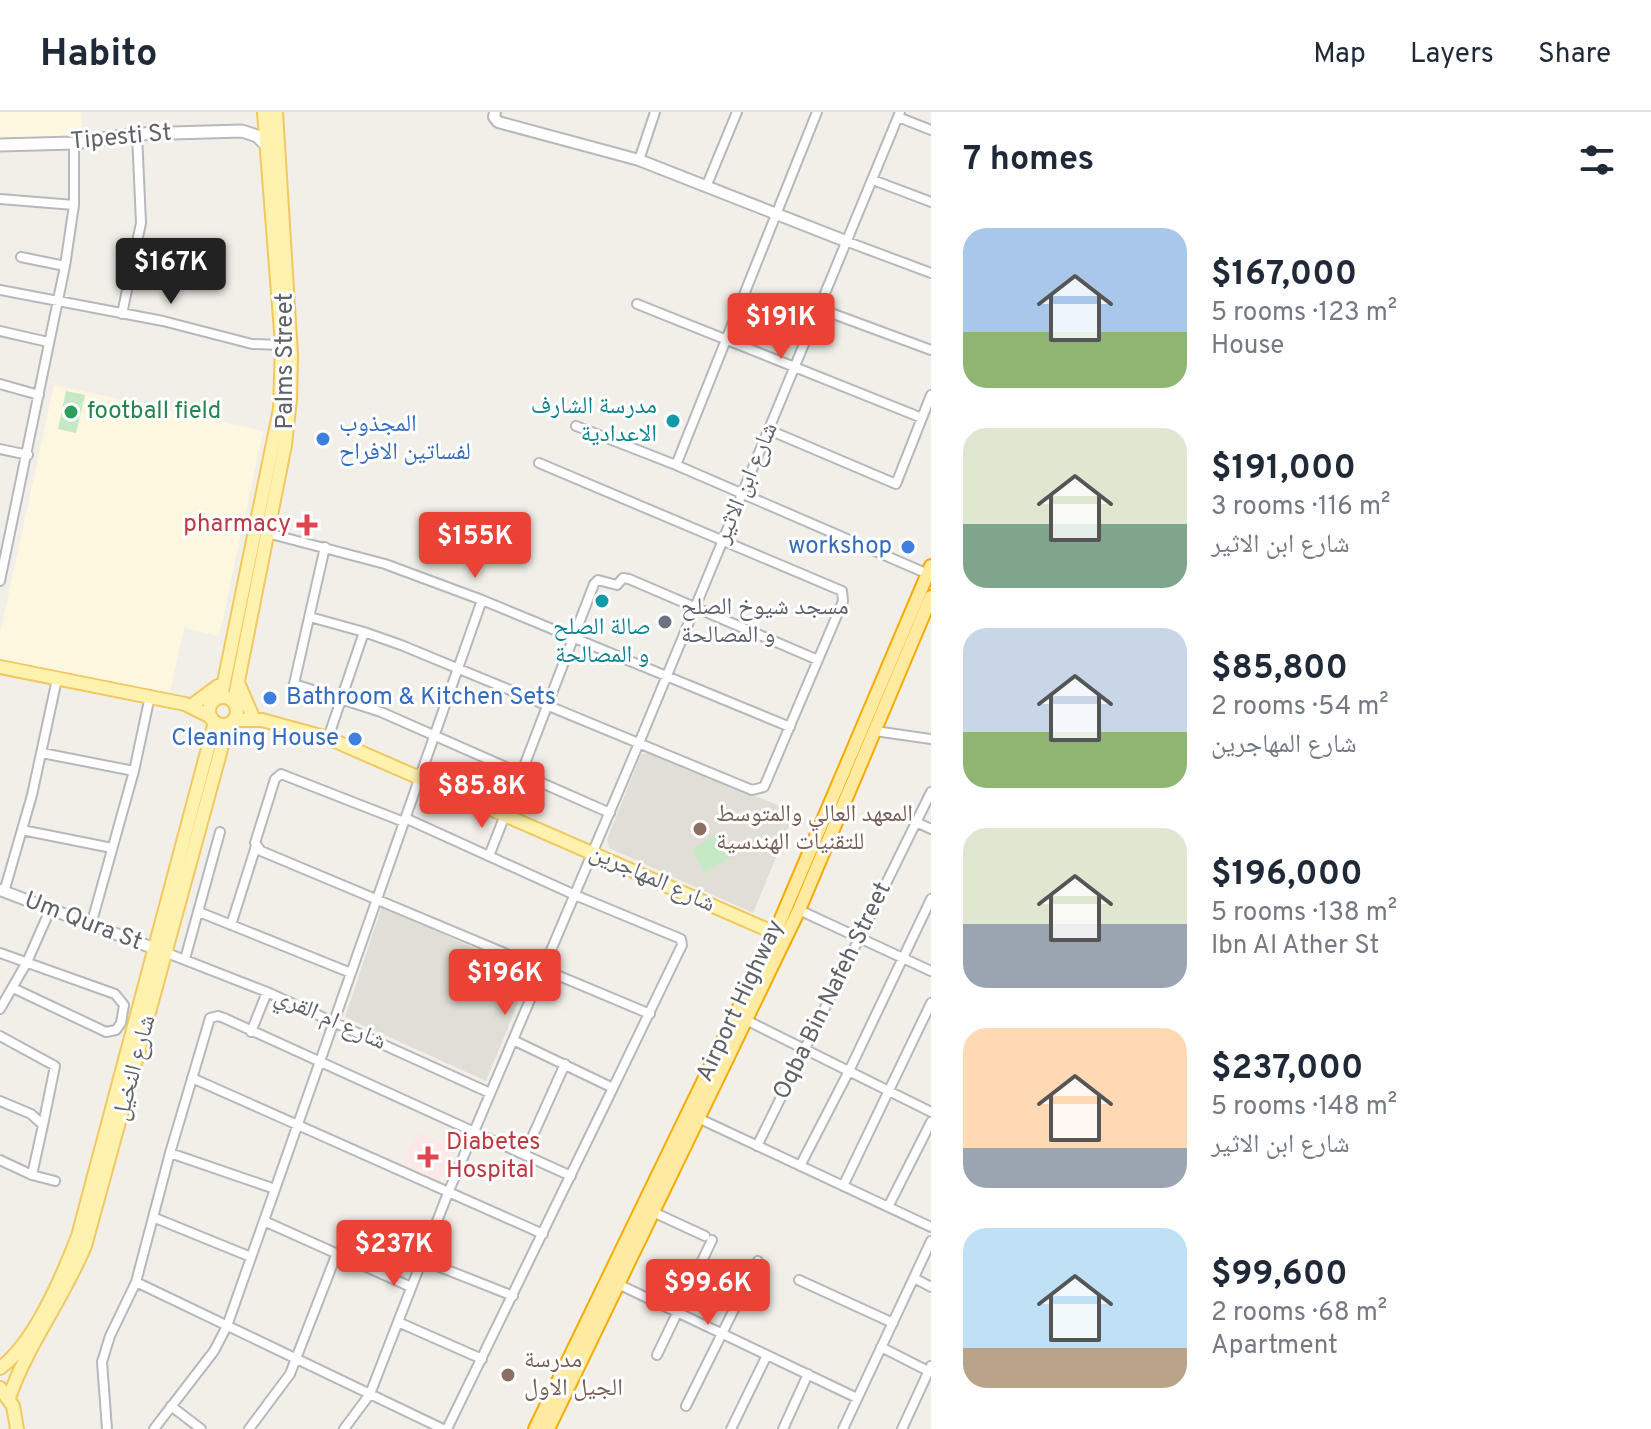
<!DOCTYPE html>
<html lang="en">
<head>
<meta charset="utf-8">
<style>
	body { margin:0; font-family:Overpass,"Noto Naskh Arabic",sans-serif; background:#f6f6f7; color:#1f2937; height:100vh; display:flex; flex-direction:column; font-size:30px; white-space:nowrap }
	* { box-sizing:border-box; margin:0 }
	p { font-size:26px; color:#747a83 }
	.icon { flex:none; width:44px; height:44px; fill:none; stroke:currentColor; stroke-width:2; stroke-linecap:round; stroke-linejoin:round }
	.map { position:relative; flex:1; overflow:hidden }
	.sheet { display:flex; flex-direction:column; background:#fff; width:720px }
	.sheet>* { flex:none }
	.price { position:absolute; translate:-50% -68px; padding:0 18px; border-radius:8px; background:#ea4335; color:#fff; font-size:26px; line-height:52px; filter:drop-shadow(0 2px 4px #0008) }
	.price::after { content:''; position:absolute; left:50%; top:48px; width:24px; height:18px; margin-left:-12px; background:inherit; clip-path:polygon(0 0,100% 0,50% 100%) }
	.price.selected { background:#222; color:#fff }
	ul { padding:0; list-style:none }
	li { display:flex; align-items:center; gap:24px; height:200px; padding:0 32px }
	li span { display:grid; place-items:center; flex:none; width:224px; height:160px; border-radius:24px; color:#555 }
	li>.icon { margin-inline-start:auto }
	span .icon { width:96px; height:96px; fill:#fffc; stroke-width:1 }
	li b { font-size:34px }
	h2 { display:flex; justify-content:space-between; align-items:center; height:96px; padding:0 32px; font-size:34px }
	header { display:flex; align-items:center; gap:48px; box-sizing:border-box; height:112px; padding:0 40px; background:#fff; border-bottom:2px solid #e0e1e3 }
	header strong { font-size:38px }
	nav { display:flex; gap:44px; margin-inline-start:auto; font-size:28px }
	main { display:flex; flex:1; min-height:0 }
	.map>svg:first-child { display:block }
</style>
</head>
<body>
<header>
<strong>Habito</strong>
<nav><a>Map</a><a>Layers</a><a>Share</a></nav>
</header>
<main>
<div class="map">
<svg width="931" height="1317" viewBox="0 0 931 1317">
	<rect width="100%" height="100%" fill="#f1efe8"/>
	<path fill="#fef7e0" d="M0 0H81L83 22 0 28Z
		M54 273 263 319 219 524 184 516 169 585 0 549V522Z"/>
	<path fill="#e1ded6" d="M647 640 795 700 753 801 609 736 607 727 641 643Z
		M382 794 530 862 486 969 345 905Z"/>
	<path fill="#fce8e6" d="M417 1020 452 1035 438 1069 403 1054Z"/>
	<path fill="#c5e8c5" d="M66 279 85 283 76 321 58 317Z
		M716 722 719 727 715 731 722 742 728 738 732 744 705 761 692 738Z"/>
	<g fill="none" stroke-linecap="round" stroke-linejoin="round">
		<g stroke="#b5b8bc" stroke-width="12">
			<path id="minor" d="M898 5 931 18
				M639 48 655 0
				M873 68 931 90
				M706 75 737 0
				M0 87 74 93
				M848 130 931 161
				M21 145 65 154
				M0 178 163 209 252 232 282 233
				M637 192 922 306
				M820 197 931 238
				M122 202 141 111 137 22
				M0 219 48 230
				M0 272 39 283
				M576 314 676 353 928 462
				M769 318 896 372 931 283
				M0 337 28 343
				M676 353 817 0
				M267 421 385 452 482 488 790 615
				M325 435 294 572 381 600 610 701
				M0 469 65 154 74 93V31
				M310 505 364 520 328 626
				M364 520 401 533 752 678 764 675 843 489 842 479 539 351
				M875 619 931 627
				M42 641 134 659
				M521 662 594 472 598 468 617 473 623 466 629 467 818 548
				M405 706 575 783 681 827 682 833 613 976
				M404 710 281 662 275 667 255 731 261 739 650 902
				M916 710 931 717
				M22 718 112 736
				M489 744 505 703
				M4 780 32 683 57 567
				M799 798 931 859
				M199 800 351 861
				M91 813 134 659 150 584
				M231 813 256 734
				M0 841 115 882 124 893 121 911 116 918 106 920 13 876
				M167 841 267 880 490 981
				M185 847 220 720
				M0 897 27 850 50 798
				M746 908 931 1000
				M251 920 267 880
				M0 924 55 954 43 1013
				M192 966 543 1122
				M0 989 31 1002 43 1013 32 1063
				M698 1006 931 1115
				M757 1034 931 680
				M170 1041 275 1077
				M525 1041 565 952
				M0 1048 32 1063 55 1069
				M800 1054 849 959 931 787
				M843 1074 931 891
				M888 1095 931 1010
				M653 1100 705 1124
				M155 1106 251 1145
				M264 1109 411 1175
				M422 1148 513 1184
				M914 1166 931 1175
				M799 1168 893 1211
				M136 1170 443 1317
				M618 1172 857 1286
				M398 1210 482 1247
				M881 1235 930 1260
				M657 1243 712 1128
				M171 1294 201 1317
				M686 1294 758 1149
				M107 1317 102 1250 110 1224 136 1170 170 1041 210 906 218 904 224 906 571 1064
				M154 1317 214 1239 227 1214 482 488
				M249 1317 290 1262 337 1141
				M344 1317 370 1282 448 1081 639 631 900 0
				M447 1317 613 976 513 928
				M731 1317 767 1243
				M783 1317 808 1262
				M843 1317 931 1129
				M902 1317 931 1254"/>
		</g>
		<g stroke="#b5b8bc" stroke-width="14">
			<path id="tertiary" d="M495 0 494 5 498 10 639 48 848 130
				M0 778 161 839"/>
		</g>
		<g stroke="#b6babf" stroke-width="15">
			<path id="secondary" d="M0 33 74 31 137 22 242 19 257 24 267 34"/>
		</g>
		<g stroke="#f2c960" stroke-width="16">
			<path id="primary" d="M0 555 185 592 211 605
				M239 573 252 603
				M209 599a14 14 0 1 1 28 0a14 14 0 1 1-28 0Z
				M221 585 280 297 282 233 264 0
				M234 589 285 333 290 288 291 243 276 0
				M195 591 218 574
				M234 608H262L328 626 775 821
				M0 1256C34 1232 63 1163 78 1124L215 610
				M0 1276 13 1294 17 1317
				M9 1286C27 1233 63 1187 85 1134L228 612"/>
		</g>
		<g stroke="#f9ab00" stroke-width="16">
			<path id="trunk" d="M535 1317 775 821 931 454
				M548 1317 799 798 931 485"/>
		</g>
		<use href="#minor" stroke="#fff" stroke-width="8"/>
		<use href="#tertiary" stroke="#fff" stroke-width="10"/>
		<use href="#secondary" stroke="#fff" stroke-width="11"/>
		<use href="#primary" stroke="#fff2af" stroke-width="12"/>
		<use href="#trunk" stroke="#feeaa1" stroke-width="12"/>
	</g>
	<circle fill="#2e9e5b" stroke="#fff" stroke-width="3" cx="71" cy="300" r="8"/>
	<g fill="#0f9aa8" stroke="#fff" stroke-width="3">
		<circle cx="673" cy="309" r="8"/>
		<circle cx="602" cy="489" r="8"/>
	</g>
	<g fill="#3f7fe0" stroke="#fff" stroke-width="3">
		<circle cx="323" cy="327" r="8"/>
		<circle cx="908" cy="435" r="8"/>
		<circle cx="270" cy="586" r="8"/>
		<circle cx="355" cy="627" r="8"/>
	</g>
	<g fill="#e0444e" stroke="#fff" stroke-width="3">
		<path d="M303 401h8v8h8v8h-8v8h-8v-8h-8v-8h8z"/>
		<path d="M424 1033h8v8h8v8h-8v8h-8v-8h-8v-8h8z"/>
	</g>
	<circle fill="#6b7280" stroke="#fff" stroke-width="3" cx="665" cy="510" r="8"/>
	<g fill="#8d6e63" stroke="#fff" stroke-width="3">
		<circle cx="700" cy="717" r="8"/>
		<circle cx="508" cy="1263" r="8"/>
	</g>
	<g text-anchor="middle" dominant-baseline="central" stroke-width="6" stroke-linejoin="round" paint-order="stroke">
		<g font-size="24" fill="#5f6368" stroke="#fff">
			<text transform="translate(121 26) rotate(-5)">Tipesti St</text>
			<text transform="translate(286 249) rotate(-90)">Palms Street</text>
			<text transform="translate(747 371) rotate(-67)">شارع ابن الاثير</text>
			<text transform="translate(652 767) rotate(24)">شارع المهاجرين</text>
			<text transform="translate(83 810) rotate(21)">Um Qura St</text>
			<text transform="translate(833 879) rotate(-64)">Oqba Bin Nafeh Street</text>
			<text transform="translate(741 889) rotate(-65)">Airport Highway</text>
			<text transform="translate(330 908) rotate(24)">شارع ام القري</text>
			<text transform="translate(135 956) rotate(-75)">شارع النخيل</text>
		</g>
		<g font-size="24" fill="#0d838f" stroke="#fff" text-anchor="end">
			<text x="657" y="295">مدرسة الشارف<tspan x="657" dy="28">الاعدادية</tspan></text>
			<text x="602" y="516" text-anchor="middle">صالة الصلح<tspan x="602" dy="28">و المصالحة</tspan></text>
		</g>
		<g font-size="24" fill="#27864d" stroke="#fff" text-anchor="start">
			<text x="87" y="300">football field</text>
		</g>
		<g font-size="24" fill="#366cbe" stroke="#fff" text-anchor="start">
			<text x="339" y="313">المجذوب<tspan x="339" dy="28">لفساتين الافراح</tspan></text>
			<text x="892" y="435" text-anchor="end">workshop</text>
			<text x="286" y="586">Bathroom &amp; Kitchen Sets</text>
			<text x="339" y="627" text-anchor="end">Cleaning House</text>
		</g>
		<g font-size="24" fill="#be3a42" stroke="#fff" text-anchor="end">
			<text x="291" y="413">pharmacy</text>
			<text x="446" y="1031" text-anchor="start">Diabetes<tspan x="446" dy="28">Hospital</tspan></text>
		</g>
		<g font-size="24" fill="#5b616d" stroke="#fff" text-anchor="start">
			<text x="681" y="496">مسجد شيوخ الصلح<tspan x="681" dy="28">و المصالحة</tspan></text>
		</g>
		<g font-size="24" fill="#785e54" stroke="#fff" text-anchor="start">
			<text x="716" y="703">المعهد العالي والمتوسط<tspan x="716" dy="28">للتقنيات الهندسية</tspan></text>
			<text x="524" y="1249">مدرسة<tspan x="524" dy="28">الجيل الاول</tspan></text>
		</g>
	</g>
</svg>
<b class="price selected" style="left:171px;top:194px">$167K</b>
<b class="price" style="left:781px;top:249px">$191K</b>
<b class="price" style="left:475px;top:468px">$155K</b>
<b class="price" style="left:482px;top:718px">$85.8K</b>
<b class="price" style="left:505px;top:905px">$196K</b>
<b class="price" style="left:394px;top:1176px">$237K</b>
<b class="price" style="left:708px;top:1215px">$99.6K</b>
</div>
<section class="sheet">
<h2>7 homes<svg class="icon" aria-label="filters" viewBox="0 0 24 24"><path d="M4 7h16M4 17h16"/><circle cx="9" cy="7" r="2"/><circle cx="15" cy="17" r="2"/></svg></h2>
<ul>
<li><span style="background:linear-gradient(#a9c7e8 65%,#8fb573 0)"><svg class="icon" aria-label="home" viewBox="0 0 24 24"><path d="M3 11l9-7 9 7M6 9v11h12V9"/></svg></span><div><b>$167,000</b><p>5 rooms · 123 m²</p><p>House</p></div></li>
<li><span style="background:linear-gradient(#dfe7d0 60%,#7fa58c 0)"><svg class="icon" aria-label="home" viewBox="0 0 24 24"><path d="M3 11l9-7 9 7M6 9v11h12V9"/></svg></span><div><b>$191,000</b><p>3 rooms · 116 m²</p><p>شارع ابن الاثير</p></div></li>
<li><span style="background:linear-gradient(#c9d6e8 65%,#8fb573 0)"><svg class="icon" aria-label="home" viewBox="0 0 24 24"><path d="M3 11l9-7 9 7M6 9v11h12V9"/></svg></span><div><b>$85,800</b><p>2 rooms · 54 m²</p><p>شارع المهاجرين</p></div></li>
<li><span style="background:linear-gradient(#dfe7d0 60%,#9aa5b1 0)"><svg class="icon" aria-label="home" viewBox="0 0 24 24"><path d="M3 11l9-7 9 7M6 9v11h12V9"/></svg></span><div><b>$196,000</b><p>5 rooms · 138 m²</p><p>Ibn Al Ather St</p></div></li>
<li><span style="background:linear-gradient(#ffd9b3 75%,#9aa5b1 0)"><svg class="icon" aria-label="home" viewBox="0 0 24 24"><path d="M3 11l9-7 9 7M6 9v11h12V9"/></svg></span><div><b>$237,000</b><p>5 rooms · 148 m²</p><p>شارع ابن الاثير</p></div></li>
<li><span style="background:linear-gradient(#bfe0f5 75%,#b9a48a 0)"><svg class="icon" aria-label="home" viewBox="0 0 24 24"><path d="M3 11l9-7 9 7M6 9v11h12V9"/></svg></span><div><b>$99,600</b><p>2 rooms · 68 m²</p><p>Apartment</p></div></li>
</ul>
</section>
</main>
</body>
</html>
